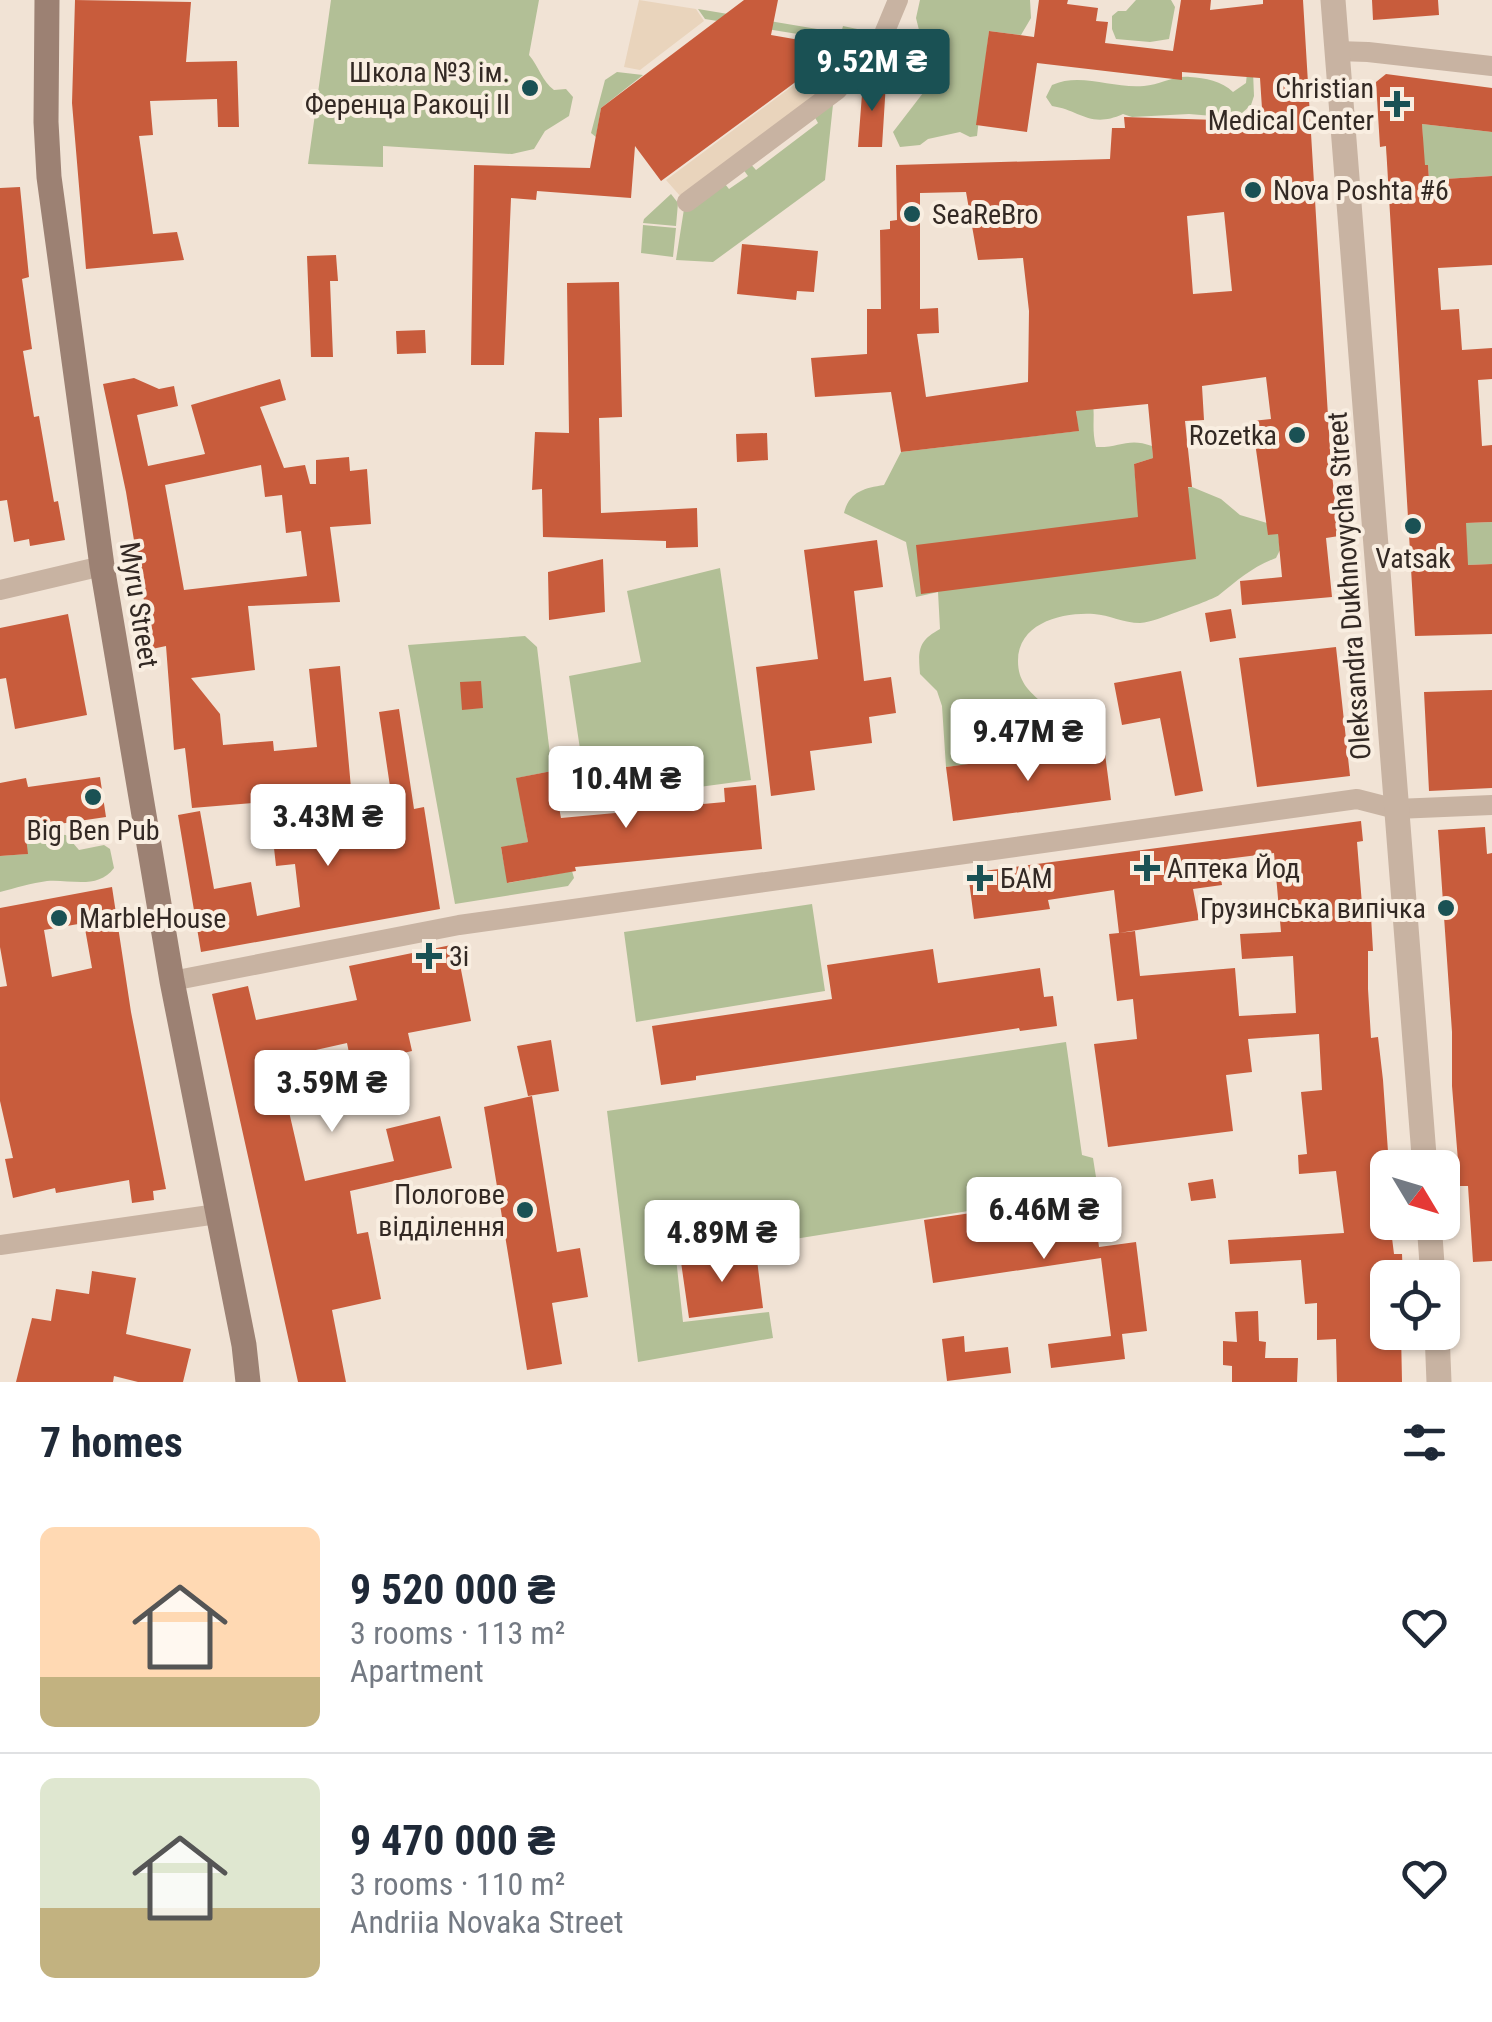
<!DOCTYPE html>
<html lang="en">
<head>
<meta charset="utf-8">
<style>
	body { margin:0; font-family:"Roboto Condensed",sans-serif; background:#f6f6f7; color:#1f2937; height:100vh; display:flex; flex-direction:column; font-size:38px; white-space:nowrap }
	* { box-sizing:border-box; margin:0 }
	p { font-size:32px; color:#747a83 }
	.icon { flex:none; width:55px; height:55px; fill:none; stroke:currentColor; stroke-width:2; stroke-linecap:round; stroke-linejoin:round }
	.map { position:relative; height:1382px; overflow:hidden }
	.side { display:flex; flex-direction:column; background:#fff; flex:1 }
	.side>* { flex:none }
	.needle { width:65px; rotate:128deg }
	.tools { position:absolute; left:1370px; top:1150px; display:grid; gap:20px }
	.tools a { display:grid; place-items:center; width:90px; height:90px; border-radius:15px; background:#fff; box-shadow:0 2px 8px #0004; font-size:50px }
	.price { position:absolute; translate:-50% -85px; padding:0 22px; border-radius:10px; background:#fff; color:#222; font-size:32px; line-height:65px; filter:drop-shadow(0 2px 5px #0008) }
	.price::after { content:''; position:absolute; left:50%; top:60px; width:30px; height:22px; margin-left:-15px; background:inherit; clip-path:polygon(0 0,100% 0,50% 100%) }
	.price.active { background:#1a5154; color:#fff }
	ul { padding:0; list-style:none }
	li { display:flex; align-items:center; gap:30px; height:250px; padding:0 40px }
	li+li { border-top:2px solid #e0e1e3 }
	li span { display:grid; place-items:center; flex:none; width:280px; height:200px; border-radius:15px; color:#555 }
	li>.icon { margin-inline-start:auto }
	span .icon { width:120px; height:120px; fill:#fffc; stroke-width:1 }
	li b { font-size:42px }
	h2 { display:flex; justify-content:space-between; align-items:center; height:120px; padding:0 40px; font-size:42px }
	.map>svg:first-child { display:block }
</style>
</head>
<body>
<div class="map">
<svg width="1492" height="1382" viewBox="0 0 1492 1382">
	<rect width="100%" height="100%" fill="#f1e3d5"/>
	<path fill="#b2bf96" d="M331 0H539L529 55C539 67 542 81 554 90L566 89 573 97 569 116 545 131 534 149 512 154 383 146V167L308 164Z
		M920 0H1030L1031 18 1021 35 989 31 977 136 970 137 960 132 928 139 920 145 900 147 893 132 923 93 920 87 933 79 931 54 940 44 937 39 919 30 916 18Z
		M1136 0H1171L1175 7 1169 39 1150 42 1116 39 1112 29V16L1118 11H1126Z
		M698 9 841 33 843 26 881 34 872 46 705 19Z
		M1253 71 1254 96 1251 105 1242 113 1225 117 1189 114 1132 117 1123 114C1090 129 1080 110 1052 106L1046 97 1052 85C1081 72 1113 89 1144 86 1159 85 1175 75 1190 77 1205 78 1222 81 1233 92L1246 83 1247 73Z
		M617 72 643 75 601 108 596 137 591 133 605 80Z
		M834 95 825 180 713 262 676 260 684 209 721 179 729 189 748 176 740 165 747 160 756 170 818 123 812 112Z
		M1422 124 1492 132V176L1429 180 1428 165 1388 167 1386 146 1423 144Z
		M671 194 678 203 676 226 643 223 644 219Z
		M643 225 676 228 673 257 641 253Z
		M1073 376C1105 398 1088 417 1096 447 1120 448 1128 437 1152 446L1153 458 1134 464 1137 496 1192 487 1221 499 1240 515 1267 523 1278 534 1280 550 1276 558C1252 567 1238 580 1219 595 1216 598 1183 610 1177 612 1166 616 1151 622 1140 623 1124 623 1109 615 1094 614 1064 612 1018 622 1018 661 1018 706 1072 699 1058 752L946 767 942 706 937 691 920 674C918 650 918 641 940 629L938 592 916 597 906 542 844 513C849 492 864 488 884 485L901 452 1078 431Z
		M1492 522V564L1444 566 1466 523Z
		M720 568 751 780 588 802 569 676 641 662 627 591Z
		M525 636 537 647 552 771 517 778 528 842 501 848 508 883 572 871 574 878 568 886 455 904 408 645Z
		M51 834 66 835 79 850 104 845 110 849 114 868C98 890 70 879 47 881 32 883 15 888 0 892V856L27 854 26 842Z
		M812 904 825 991 636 1022 624 932Z
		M1066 1042 1082 1155 1093 1158 1098 1190 676 1258 683 1322 769 1312 773 1338 638 1362 607 1111Z"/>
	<path fill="#e9d4bc" d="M639 0 696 9 704 21 640 70 624 67Z
		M812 40 868 50 863 57 833 53 828 76 842 79 681 197 666 180 806 76Z"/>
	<path fill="#c85c3c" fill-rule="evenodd" d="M75 0 191 2 186 62 237 61 239 127H218L217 99 150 101 153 135 139 136 153 234 177 232 184 260 86 269 72 103Z
		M744 0H778L771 35 811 42 805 75 661 181 635 146 631 198 537 191 536 200 511 198 504 365H471L474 165 590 168 601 108Z
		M1039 0H1068L1067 4 1098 8 1096 21 1108 22 1105 43 1173 51 1181 0H1211L1210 10 1263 4V0H1303L1331 466 1339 536 1326 538 1332 597 1242 605 1240 581 1282 577 1278 534 1268 535 1252 421 1271 419 1266 377 1202 386 1204 420 1185 421 1192 487H1188L1196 559 921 594 916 545 1138 517 1134 464 1153 458 1148 404 1076 411 1079 431 901 452 891 392 815 397 811 358 867 354V309H881L880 230 890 229V221L897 220 896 165 1110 159 1112 128H1125L1124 117 1217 120 1218 126 1263 124 1260 78 1182 72V80L1037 63 1027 132 976 125 989 31 1034 37ZM966 192 978 260 1023 258 1029 311 1028 382 926 397 917 334 939 333 938 308 920 309V193ZM1224 212 1232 291 1193 294 1187 216Z
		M1372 0H1438L1439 15 1373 20Z
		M1386 74 1492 88V132L1422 124 1425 165H1428L1429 180 1492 176V265L1438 268 1441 310 1459 309 1462 350 1492 348V379L1478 380 1482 446 1492 445V522L1466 523 1468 565 1492 564V634L1415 636 1386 146 1380 147 1376 82Z
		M863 81 886 82 882 147H858Z
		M20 187 29 277 22 279 32 349 23 351 34 417 39 416 54 502 58 501 65 540 30 546 29 539 14 542 7 500 0 501V188Z
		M742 244 818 251 814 292 797 291 796 300 737 294Z
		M336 255 338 281H330L333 357H311L307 256Z
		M619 282 622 417 599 418 601 513 697 508 698 547 666 548V541L543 537 542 489 532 490 535 432 569 433 567 283Z
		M425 330 426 353 397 354 396 331Z
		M134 378 159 389 174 386 178 406 137 415 148 466 205 454 191 405 280 379 286 400 260 407 284 468 305 465 310 484H316V460L349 457 350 471 367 469 371 524 330 527 340 602 248 606 255 670 191 678 220 714 223 745 273 741 274 751 317 747 309 669 340 666 351 788 277 794 278 801 192 808 185 748 174 750 166 646 152 649 126 492 103 384ZM261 465 265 497 282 495 286 533 301 531 307 576 184 590 165 485Z
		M767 433 768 460 737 462 736 434Z
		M877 540 883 587 854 591 864 681 891 677 896 713 869 717 872 743 810 751 815 790 771 796 756 667 818 659 804 550Z
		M603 559 605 612 549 620 548 572Z
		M1231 609 1236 638 1210 642 1205 613Z
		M68 614 87 715 15 729 6 678 0 679V628Z
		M1336 647 1350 776 1257 787 1239 658Z
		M1181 671 1203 791 1175 796 1160 718 1122 725 1114 683Z
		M481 681 483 708 462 710 460 682Z
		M1492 690V788L1429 791 1424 692Z
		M399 709 414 809 424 807 440 909 201 952 178 815 200 811 214 889 251 882 257 916 300 907 295 864 276 866 274 848 325 841V835L356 831 352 805 392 800 379 712Z
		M1104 746 1111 800 953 821 946 767Z
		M552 771 561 818 637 811 636 797 669 794 670 807 725 802 724 788 756 785 762 849 575 867 576 871 507 883 501 847 528 842 516 778Z
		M100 777 106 817 25 829 28 854 0 856V783L26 778 28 787Z
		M1361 821 1363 841 1357 842 1363 917 1371 916 1373 951H1368V989L1371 1038 1378 1037 1383 1080 1389 1166H1383L1388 1222H1390L1394 1254H1402L1403 1278H1388V1332H1401L1402 1382H1337L1336 1339 1317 1340V1303L1305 1304 1301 1260 1230 1264 1228 1240 1344 1233 1336 1171 1299 1174 1298 1155 1307 1154 1301 1092 1322 1090 1319 1034 1248 1039 1252 1072 1226 1075 1233 1131 1108 1147 1094 1044 1137 1039 1133 999 1117 1001 1109 934 1119 933 1114 890 1048 900 1050 909 974 919 968 873ZM1274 853 1281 932 1240 934 1242 959 1293 956 1296 1013 1239 1016 1235 968 1140 976 1135 931 1119 933 1199 920 1193 889 1222 885 1220 870 1228 869 1226 859Z
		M1485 827 1487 854 1492 853V1261L1473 1262 1468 1186H1460L1452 1086V1032L1438 830Z
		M112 887 131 1012 166 1189 153 1191 154 1200 132 1203 129 1180 56 1193 55 1188 13 1198 5 1159 13 1158 0 1101V987L7 986 0 947V908ZM84 923 92 968 52 977 44 930Z
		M456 944 471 1021 408 1033 412 1051 374 1060 379 1093 358 1097 347 1043 289 1056 296 1087 284 1090 305 1181 394 1161 386 1129 440 1116 452 1168 350 1191 357 1234 368 1232 381 1299 332 1310 346 1382H298L212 994 248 986 256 1020 357 1000 349 966Z
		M933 949 938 983 1040 968 1044 997 1053 996 1057 1026 1020 1031 1019 1028 696 1076V1080L661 1085 652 1026 832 999 827 965Z
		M551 1040 559 1091 528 1096 517 1046Z
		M532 1096 557 1252 580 1248 588 1297 552 1303 562 1364 527 1370 484 1107Z
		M1213 1179 1216 1198 1191 1201 1188 1183Z
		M1092 1195 1099 1247 1136 1242 1147 1331 1122 1334 1125 1359 1051 1368 1048 1344 1111 1336 1101 1258 933 1283 924 1220Z
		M756 1252 763 1308 689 1318 681 1262Z
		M92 1271 136 1278 126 1334 191 1349 183 1382H138L114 1376 113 1382H16L32 1318 51 1321 56 1289 89 1294Z
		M1258 1311 1259 1341 1266 1342 1265 1358H1298L1297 1382H1232V1366L1223 1365V1341L1237 1342 1235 1312Z
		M964 1336 965 1352 1008 1347 1011 1373 947 1381 942 1339Z"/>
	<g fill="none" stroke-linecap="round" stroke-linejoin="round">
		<path stroke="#c8b3a2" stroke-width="20" d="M1337 51 1368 52 1492 66
			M687 202 837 90 883 36 898 0
			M0 590 102 566
			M172 981 459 925 1357 799 1396 809 1492 805
			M0 1245 217 1214"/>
		<path stroke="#c8b3a2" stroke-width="25" d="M1333 0 1425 1168
			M1429 1222 1433 1278
			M1437 1332 1439 1382"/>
		<path stroke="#9c8173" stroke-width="25" d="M47 0 46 122 49 177 102 566 172 981 244 1345 248 1382"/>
	</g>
	<g fill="#1a5154" stroke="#f9eee1" stroke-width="4">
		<circle cx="530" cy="88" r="10"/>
		<path d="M1392 89h10v10h10v10h-10v10h-10v-10h-10v-10h10z"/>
		<circle cx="1253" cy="190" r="10"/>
		<circle cx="912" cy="214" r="10"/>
		<circle cx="1297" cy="435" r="10"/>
		<circle cx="1413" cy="526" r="10"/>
		<circle cx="93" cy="797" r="10"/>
		<path d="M1142 853h10v10h10v10h-10v10h-10v-10h-10v-10h10z"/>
		<path d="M975 863h10v10h10v10h-10v10h-10v-10h-10v-10h10z"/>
		<circle cx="1446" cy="908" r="10"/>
		<circle cx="59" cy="918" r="10"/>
		<path d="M424 941h10v10h10v10h-10v10h-10v-10h-10v-10h10z"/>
		<circle cx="525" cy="1210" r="10"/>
	</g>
	<g text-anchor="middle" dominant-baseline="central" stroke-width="8" stroke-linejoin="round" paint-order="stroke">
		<g font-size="28" fill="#332924" stroke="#f9eee1" text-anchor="start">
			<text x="510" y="72" text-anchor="end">Школа №3 ім.<tspan x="510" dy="32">Ференца Ракоці II</tspan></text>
			<text x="1374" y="88" text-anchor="end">Christian<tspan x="1374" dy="32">Medical Center</tspan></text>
			<text x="1273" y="190">Nova Poshta #6</text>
			<text x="932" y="214">SeaReBro</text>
			<text x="1277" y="435" text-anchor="end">Rozetka</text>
			<text x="1413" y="558" text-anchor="middle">Vatsak</text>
			<text x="93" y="830" text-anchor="middle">Big Ben Pub</text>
			<text x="1167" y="868">Аптека Йод</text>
			<text x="1000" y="878">БАМ</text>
			<text x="1426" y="908" text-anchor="end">Грузинська випічка</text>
			<text x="79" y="918">MarbleHouse</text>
			<text x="449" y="956">3i</text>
			<text x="505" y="1194" text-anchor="end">Пологове<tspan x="505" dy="32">відділення</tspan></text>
		</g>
		<g font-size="28" fill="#332924" stroke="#f9eee1">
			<text transform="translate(1349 586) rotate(-94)">Oleksandra Dukhnovycha Street</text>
			<text transform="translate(139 605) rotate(81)">Myru Street</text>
		</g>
	</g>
</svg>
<div class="tools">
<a><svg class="needle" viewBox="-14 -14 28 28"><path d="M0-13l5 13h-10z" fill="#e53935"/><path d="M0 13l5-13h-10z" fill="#747a83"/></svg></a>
<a><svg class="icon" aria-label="locate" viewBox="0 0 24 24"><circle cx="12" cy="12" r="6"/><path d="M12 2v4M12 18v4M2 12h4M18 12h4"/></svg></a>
</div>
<b class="price active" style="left:872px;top:114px">9.52M ₴</b>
<b class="price" style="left:1028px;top:784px">9.47M ₴</b>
<b class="price" style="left:626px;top:831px">10.4M ₴</b>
<b class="price" style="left:328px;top:869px">3.43M ₴</b>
<b class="price" style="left:332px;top:1135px">3.59M ₴</b>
<b class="price" style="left:1044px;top:1262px">6.46M ₴</b>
<b class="price" style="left:722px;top:1285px">4.89M ₴</b>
</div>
<section class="side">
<h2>7 homes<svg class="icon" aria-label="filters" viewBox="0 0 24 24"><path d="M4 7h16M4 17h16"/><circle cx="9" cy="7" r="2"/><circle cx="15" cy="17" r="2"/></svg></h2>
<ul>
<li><span style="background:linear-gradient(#ffd9b3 75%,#c2b280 0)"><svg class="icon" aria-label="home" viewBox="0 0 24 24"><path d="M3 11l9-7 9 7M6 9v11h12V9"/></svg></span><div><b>9 520 000 ₴</b><p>3 rooms · 113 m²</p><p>Apartment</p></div><svg class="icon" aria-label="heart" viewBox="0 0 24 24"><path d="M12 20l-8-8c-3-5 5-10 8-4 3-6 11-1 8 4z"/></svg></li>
<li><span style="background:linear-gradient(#dfe7d0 65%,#c2b280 0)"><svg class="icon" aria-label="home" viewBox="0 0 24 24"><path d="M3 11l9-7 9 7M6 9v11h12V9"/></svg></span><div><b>9 470 000 ₴</b><p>3 rooms · 110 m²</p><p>Andriia Novaka Street</p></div><svg class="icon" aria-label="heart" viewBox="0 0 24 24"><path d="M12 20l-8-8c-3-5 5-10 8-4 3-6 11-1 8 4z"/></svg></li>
</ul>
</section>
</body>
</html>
